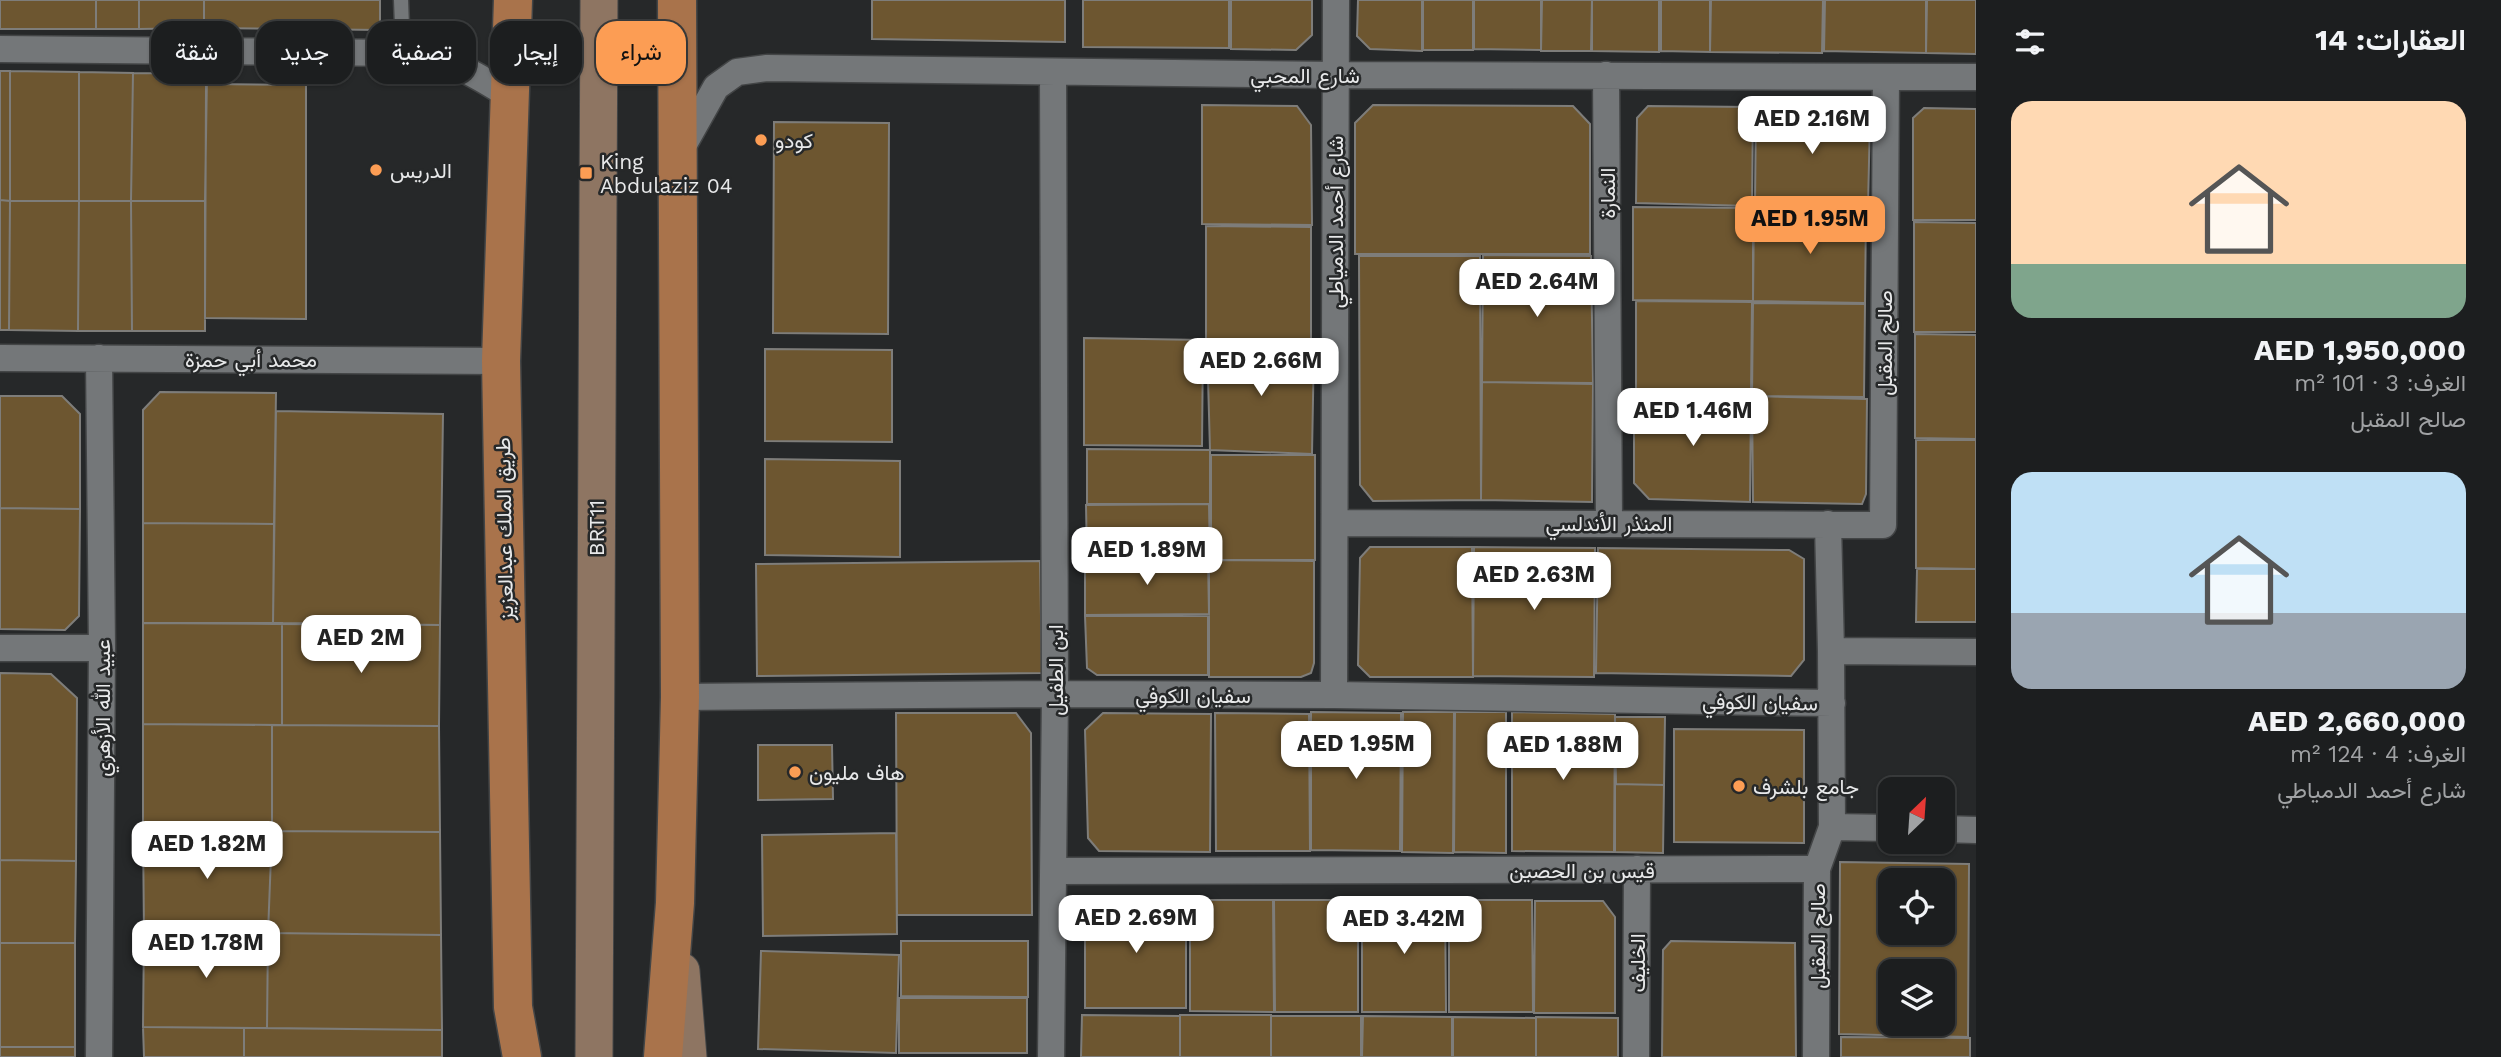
<!DOCTYPE html>
<html lang="ar">
<head>
<meta charset="utf-8">
<style>
	body { margin:0; font-family:"Work Sans",Vazirmatn,sans-serif; background:#292b2c; color:#f1f3f6; direction:rtl; height:100vh; display:flex; flex-direction:column; font-size:26px; white-space:nowrap }
	* { box-sizing:border-box; margin:0 }
	p { font-size:23px; color:#a0a2a4 }
	.icon { flex:none; width:38px; height:38px; fill:none; stroke:currentColor; stroke-width:2; stroke-linecap:round; stroke-linejoin:round }
	.map { position:relative; flex:1; overflow:hidden; direction:ltr }
	.details { display:flex; flex-direction:column; background:#1c1e1f; width:525px }
	.details>* { flex:none }
	.top-card { position:absolute; left:21px; top:21px; width:665px; height:63px; direction:rtl; display:flex; gap:14px }
	.needle { width:46px; rotate:25deg }
	.fabs { position:absolute; left:1878px; top:777px; display:grid; gap:14px }
	.fabs a { display:grid; place-items:center; width:77px; height:77px; border-radius:14px; background:#1c1e1f; box-shadow:0 2px 5px #0004,0 0 0 2px #3a3c3d; font-size:35px }
	.price { position:absolute; translate:-50% -60px; padding:0 16px; border-radius:14px; background:#fff; color:#222; font-size:23px; line-height:46px; filter:drop-shadow(0 2px 4px #0008) }
	.price::after { content:''; position:absolute; left:50%; top:42px; width:21px; height:16px; margin-left:-10px; background:inherit; clip-path:polygon(0 0,100% 0,50% 100%) }
	.price.on { background:#fc9d54; color:#111 }
	ul { padding:0; list-style:none }
	li { display:grid; align-content:center; gap:14px; height:371px; padding:0 35px }
	li span { display:grid; place-items:center; height:217px; border-radius:21px; color:#555 }
	li>.icon { margin-inline-start:auto }
	span .icon { width:126px; height:126px; fill:#fffc; stroke-width:1 }
	li b { font-size:30px }
	h2 { display:flex; justify-content:space-between; align-items:center; height:84px; padding:0 35px; font-size:30px }
	.pill { padding:0 24px; border-radius:21px; background:#1c1e1f; box-shadow:0 2px 5px #0004,0 0 0 2px #3a3c3d; font-size:24px; line-height:63px }
	.pill.on { background:#fc9d54; color:#111 }
	main { display:flex; flex:1; min-height:0 }
	.map>svg:first-child { display:block }
</style>
</head>
<body>
<main>
<section class="details">
<h2>العقارات: 14<svg class="icon" aria-label="filters" viewBox="0 0 24 24"><path d="M4 7h16M4 17h16"/><circle cx="9" cy="7" r="2"/><circle cx="15" cy="17" r="2"/></svg></h2>
<ul>
<li><span style="background:linear-gradient(#ffd9b3 75%,#7fa58c 0)"><svg class="icon" aria-label="home" viewBox="0 0 24 24"><path d="M3 11l9-7 9 7M6 9v11h12V9"/></svg></span><div><b>AED 1,950,000</b><p>الغرف: 3 · 101 m²</p><p>صالح المقبل</p></div></li>
<li><span style="background:linear-gradient(#bfe0f5 65%,#9aa5b1 0)"><svg class="icon" aria-label="home" viewBox="0 0 24 24"><path d="M3 11l9-7 9 7M6 9v11h12V9"/></svg></span><div><b>AED 2,660,000</b><p>الغرف: 4 · 124 m²</p><p>شارع أحمد الدمياطي</p></div></li>
</ul>
</section>
<div class="map">
<svg width="1976" height="1057" viewBox="0 0 1976 1057">
	<rect width="100%" height="100%" fill="#262829"/>
	<path fill="#6d5630" stroke="#7e7d7a" stroke-width="2" fill-rule="evenodd" d="M0 0H96V29H0Z
		M96 0H139V29H96Z
		M139 0H204V28L139 29Z
		M204 0H380V30L204 28Z
		M872 0H1065V42L872 39Z
		M1083 0H1229V48L1083 47Z
		M1231 0H1312V35L1296 50 1231 49Z
		M1358 0H1422V51L1370 49 1357 36Z
		M1423 0H1473V50H1423Z
		M1474 0H1541V50L1474 49Z
		M1542 0H1592L1591 51H1541Z
		M1592 0H1659V52L1592 51Z
		M1661 0H1710V52L1661 51Z
		M1711 0H1823L1822 53 1710 52Z
		M1825 0H1926V53L1824 51Z
		M1927 0H1976V54L1926 53Z
		M0 71H10V201L0 200Z
		M10 71 79 72V201H10Z
		M79 72 133 73 131 201H79Z
		M133 73 207 74 205 201H131Z
		M206 84 306 85V319L205 318Z
		M1202 105 1297 106 1311 125 1312 225 1202 224Z
		M1373 105 1573 106 1590 124V254H1355V123Z
		M1648 106 1753 107 1752 206 1636 203 1637 118Z
		M1756 106 1859 108 1870 118 1868 206 1755 204Z
		M1924 108 1976 109V220H1913V118Z
		M774 122 889 123 888 334 773 333Z
		M0 200 10 201 9 330H0Z
		M10 201H79L78 331 9 330Z
		M79 201H131L132 331H78Z
		M131 201H205V331H132Z
		M1633 207 1753 208V301L1633 300Z
		M1754 208 1866 210 1865 303 1753 301Z
		M1914 222 1976 223V332H1914Z
		M1206 226 1311 227V343H1206Z
		M1483 255 1591 256 1593 383 1482 382Z
		M1359 256H1480L1481 500 1373 501 1360 485Z
		M1636 301 1752 302 1751 396 1636 394Z
		M1753 303 1865 304 1864 397 1752 396Z
		M1915 334 1976 335V439L1915 438Z
		M1084 338 1203 340 1202 446 1084 445Z
		M1207 343 1314 345 1312 454 1210 450Z
		M765 349 892 350V442L765 441Z
		M1482 382 1593 384 1592 502 1481 500Z
		M160 392 276 393 274 524 143 523V410Z
		M1634 395 1751 397 1750 502 1649 499 1634 483Z
		M0 396H62L80 414V509L0 508Z
		M1752 396 1867 399 1866 494 1862 504 1753 502Z
		M276 411 443 414 440 625 273 624Z
		M1916 440H1976V569L1916 568Z
		M1087 449 1210 450V504H1087Z
		M1211 455H1315V560H1211Z
		M765 459 900 461V557L765 555Z
		M1209 504 1210 558 1087 559 1086 505Z
		M0 508 80 509 79 616 65 630 0 629Z
		M143 523 274 524 273 624 143 623Z
		M1370 547H1472L1473 677H1370L1358 665 1360 558Z
		M1474 547 1595 548 1594 677 1473 676Z
		M1598 548 1789 550 1804 559V660L1791 676 1596 673Z
		M1085 560H1208L1209 614 1085 615Z
		M1209 560 1314 561V663L1311 673 1301 677H1209Z
		M1040 561 1042 673 757 676 756 564Z
		M1917 569H1976V622H1916Z
		M1085 616H1208V675H1097L1087 668Z
		M143 623H282V725L143 724Z
		M282 623 440 625 439 726 282 725Z
		M0 673 51 674 77 698 76 861 0 860Z
		M1311 712 1401 713 1400 851 1311 850Z
		M1403 712H1454L1453 853 1402 852Z
		M1455 712H1506V853L1454 852Z
		M1512 712 1615 714 1614 852 1512 851Z
		M896 713H1016L1031 733 1032 915H897Z
		M1103 713 1211 714 1210 852 1099 851 1088 838 1085 730Z
		M1215 713 1309 714 1310 851H1216Z
		M1615 717H1665L1664 785 1616 784Z
		M143 724 272 725V831L143 830Z
		M272 725 439 726 440 832 272 831Z
		M1674 729 1804 730V843L1674 842Z
		M758 745H832L833 799 758 800Z
		M1615 784 1664 785 1663 853 1615 852Z
		M143 830 272 831 268 933H144Z
		M272 831 440 832 441 935 268 933Z
		M896 833 897 934 763 936 762 835Z
		M0 860 76 861 75 943H0Z
		M1840 862 1969 864 1968 1037 1839 1034ZM1890 880H1942V933H1890ZM1890 971H1942V1024H1890Z
		M1190 900H1273L1274 1012 1190 1011Z
		M1274 900H1358V1012H1275Z
		M1362 900 1445 901 1446 1012H1362Z
		M1449 900H1532L1533 1012H1449Z
		M1094 901H1186V1008H1085V911Z
		M1535 901H1603L1615 917V1013H1534Z
		M144 933H268L267 1028 143 1027Z
		M268 933 441 935 442 1030 267 1028Z
		M901 941H1028V997L901 996Z
		M1671 941 1795 943 1796 1057H1662L1663 950Z
		M0 943H75V1047H0Z
		M761 951 899 955 896 1053 758 1049Z
		M899 998H1027V1053H899Z
		M1082 1015 1180 1016V1057H1081Z
		M1180 1015H1271V1057H1180Z
		M1271 1016H1361V1057H1271Z
		M1363 1016 1452 1017V1057H1362Z
		M1453 1017 1536 1018V1057H1453Z
		M1536 1017 1618 1018V1057H1536Z
		M143 1027 244 1028V1057H144Z
		M244 1028 442 1030V1057H244Z
		M1841 1037 1970 1038V1057H1841Z
		M0 1047H75V1057H0Z"/>
	<g fill="none" stroke-linecap="round" stroke-linejoin="round">
		<g stroke="#434546" stroke-width="17">
			<path id="lane" d="M401 0 403 53"/>
		</g>
		<g stroke="#434546" stroke-width="29">
			<path id="street" d="M0 49 403 53C449 58 472 72 510 96
				M1606 75 1609 522
				M679 153 716 87 737 72 767 68 1335 75 1976 77
				M0 358 501 361
				M99 358 102 648 99 1057
				M1335 523 1883 525 1886 77
				M0 648H102
				M1831 651 1976 652
				M1334 695 1336 0
				M680 697 1055 694 1334 695 1832 703
				M1832 827 1890 828
				M1942 829 1976 830
				M1053 871 1817 869
				M1051 1057 1055 694 1053 73
				M1636 1057 1637 869
				M1816 1057 1817 869 1832 827 1831 651 1828 524"/>
		</g>
		<g stroke="#434546" stroke-width="39">
			<path id="secondary" d="M681 971 688 1057
				M594 1057 599 0"/>
		</g>
		<g stroke="#434546" stroke-width="41">
			<path id="primary" d="M513 0 501 361 513 1007 522 1057
				M663 1057 675 903 680 697 677 0"/>
		</g>
		<use href="#lane" stroke="#747779" stroke-width="14"/>
		<use href="#street" stroke="#747779" stroke-width="26"/>
		<use href="#secondary" stroke="#8e7562" stroke-width="37"/>
		<use href="#primary" stroke="#a9734b" stroke-width="38"/>
	</g>
	<g fill="#fc9d54" stroke="#262829" stroke-width="2.5">
		<circle cx="761" cy="140" r="7"/>
		<circle cx="376" cy="170" r="7"/>
		<rect x="579" y="166" width="14" height="14" rx="3.5"/>
		<circle cx="795" cy="772" r="7"/>
		<circle cx="1739" cy="786" r="7"/>
	</g>
	<g text-anchor="middle" dominant-baseline="central" stroke-width="5" stroke-linejoin="round" paint-order="stroke">
		<g font-size="21" fill="#e8e9ea" stroke="#262829">
			<text x="1305" y="75">شارع المحبي</text>
			<text transform="translate(1607 193) rotate(-90)">النمارة</text>
			<text transform="translate(1335 222) rotate(-90)">شارع أحمد الدمياطي</text>
			<text transform="translate(1884 343) rotate(-90)">صالح المقبل</text>
			<text x="251" y="359">محمد أبي حمزة</text>
			<text x="1609" y="523">المنذر الأندلسي</text>
			<text transform="translate(596 528) rotate(-90)">BRT11</text>
			<text transform="translate(504 529) rotate(-91)">طريق الملك عبدالعزيز</text>
			<text transform="translate(1055 670) rotate(-90)">ابن الطفيل</text>
			<text x="1193" y="695">سفيان الكوفي</text>
			<text transform="translate(1760 702) rotate(1)">سفيان الكوفي</text>
			<text transform="translate(102 708) rotate(-90)">عبيد الله الأزهري</text>
			<text x="1582" y="870">قيس بن الحصين</text>
			<text transform="translate(1817 936) rotate(-90)">صالح المقبل</text>
			<text transform="translate(1637 963) rotate(-90)">الخليف</text>
		</g>
		<g font-size="21" fill="#e8e9ea" stroke="#262829" text-anchor="start">
			<text x="775" y="140">كودو</text>
			<text x="600" y="161">King<tspan x="600" dy="24">Abdulaziz 04</tspan></text>
			<text x="390" y="170">الدريس</text>
			<text x="809" y="772">هاف مليون</text>
			<text x="1753" y="786">جامع بلشرف</text>
		</g>
	</g>
</svg>
<div class="fabs">
<a><svg class="needle" viewBox="-14 -14 28 28"><path d="M0-13l5 13h-10z" fill="#e53935"/><path d="M0 13l5-13h-10z" fill="#a0a2a4"/></svg></a>
<a><svg class="icon" aria-label="locate" viewBox="0 0 24 24"><circle cx="12" cy="12" r="6"/><path d="M12 2v4M12 18v4M2 12h4M18 12h4"/></svg></a>
<a><svg class="icon" aria-label="layers" viewBox="0 0 24 24"><path d="M12 4l9 5-9 5-9-5zM3 14l9 5 9-5"/></svg></a>
</div>
<b class="price" style="left:1812px;top:156px">AED 2.16M</b>
<b class="price on" style="left:1810px;top:256px">AED 1.95M</b>
<b class="price" style="left:1537px;top:319px">AED 2.64M</b>
<b class="price" style="left:1261px;top:398px">AED 2.66M</b>
<b class="price" style="left:1693px;top:448px">AED 1.46M</b>
<b class="price" style="left:1147px;top:587px">AED 1.89M</b>
<b class="price" style="left:1534px;top:612px">AED 2.63M</b>
<b class="price" style="left:361px;top:675px">AED 2M</b>
<b class="price" style="left:1356px;top:781px">AED 1.95M</b>
<b class="price" style="left:1563px;top:782px">AED 1.88M</b>
<b class="price" style="left:207px;top:881px">AED 1.82M</b>
<b class="price" style="left:1136px;top:955px">AED 2.69M</b>
<b class="price" style="left:1404px;top:956px">AED 3.42M</b>
<b class="price" style="left:206px;top:980px">AED 1.78M</b>
<div class="top-card">
<a class="pill on">شراء</a>
<a class="pill">إيجار</a>
<a class="pill">تصفية</a>
<a class="pill">جديد</a>
<a class="pill">شقة</a>
</div>
</div>
</main>
</body>
</html>
